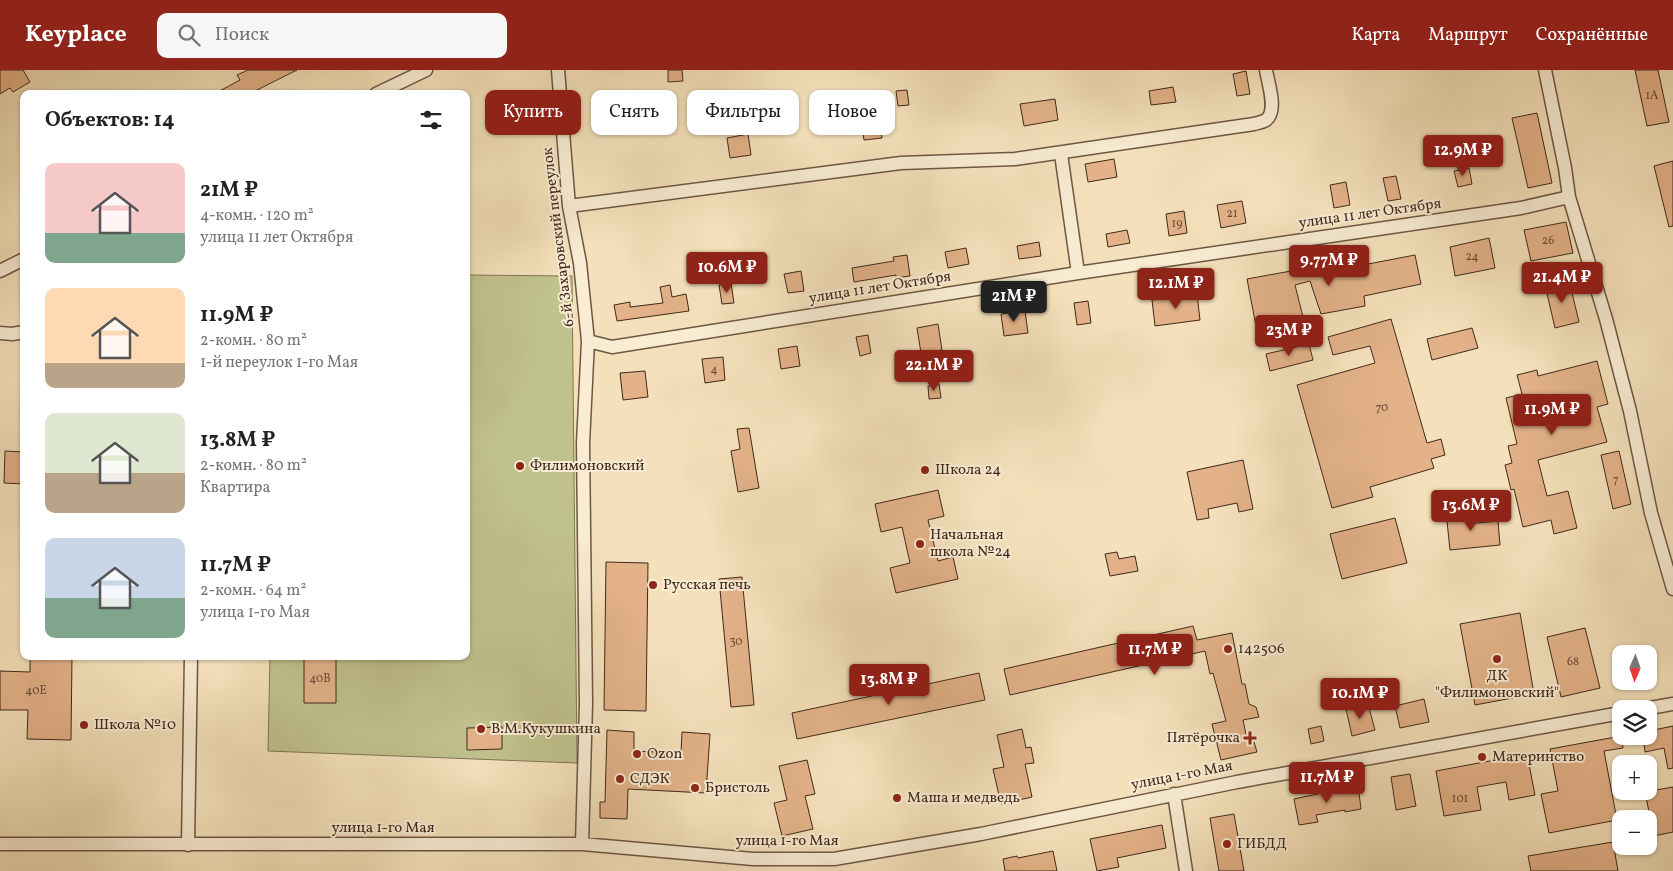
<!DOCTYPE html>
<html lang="ru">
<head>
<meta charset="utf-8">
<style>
	body { margin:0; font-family:Vollkorn,serif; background:#f6f6f6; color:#222; height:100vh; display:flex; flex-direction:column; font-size:19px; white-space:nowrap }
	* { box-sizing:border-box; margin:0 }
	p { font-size:16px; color:#767676 }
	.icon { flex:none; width:28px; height:28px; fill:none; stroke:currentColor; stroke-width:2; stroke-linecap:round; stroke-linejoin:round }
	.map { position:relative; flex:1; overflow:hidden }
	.panel { position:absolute; left:20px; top:20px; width:450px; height:570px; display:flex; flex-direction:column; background:#fff; border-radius:10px; box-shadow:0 1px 4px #0004 }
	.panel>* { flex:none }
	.guide { position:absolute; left:485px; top:20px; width:475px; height:45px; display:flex; gap:10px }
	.needle { width:32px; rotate:182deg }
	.tools { position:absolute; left:1612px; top:575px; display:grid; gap:10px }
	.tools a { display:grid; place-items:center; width:45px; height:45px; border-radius:10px; background:#fff; box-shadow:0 1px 4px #0004; font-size:25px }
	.price { position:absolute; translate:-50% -42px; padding:0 11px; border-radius:5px; background:#8f2418; color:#fff; font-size:16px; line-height:32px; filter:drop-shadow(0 1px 2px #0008) }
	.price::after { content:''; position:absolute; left:50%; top:30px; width:15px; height:11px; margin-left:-8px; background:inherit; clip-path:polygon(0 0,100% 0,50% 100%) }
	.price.current { background:#222; color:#fff }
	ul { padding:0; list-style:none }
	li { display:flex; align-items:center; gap:15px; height:125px; padding:0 25px }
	li span { display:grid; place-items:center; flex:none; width:140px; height:100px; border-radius:10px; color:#555 }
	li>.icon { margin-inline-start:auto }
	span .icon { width:60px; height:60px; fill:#fffc; stroke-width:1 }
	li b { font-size:21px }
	h2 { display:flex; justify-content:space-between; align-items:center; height:60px; padding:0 25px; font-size:21px }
	.tag { padding:0 18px; border-radius:10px; background:#fff; box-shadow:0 1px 4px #0004; font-size:18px; line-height:45px }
	.tag.current { background:#8f2418; color:#fff }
	header { display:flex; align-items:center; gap:30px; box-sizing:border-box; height:70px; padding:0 25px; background:#8f2418; color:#fff }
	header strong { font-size:24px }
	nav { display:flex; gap:28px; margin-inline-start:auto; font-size:18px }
	.search { width:350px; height:45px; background:#f6f6f6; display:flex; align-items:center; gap:12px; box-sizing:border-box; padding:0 18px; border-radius:10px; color:#767676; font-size:19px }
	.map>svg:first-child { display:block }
</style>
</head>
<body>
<header>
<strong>Keyplace</strong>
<div class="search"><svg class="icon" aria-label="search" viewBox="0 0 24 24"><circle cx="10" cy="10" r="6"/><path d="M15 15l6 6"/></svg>Поиск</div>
<nav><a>Карта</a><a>Маршрут</a><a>Сохранённые</a></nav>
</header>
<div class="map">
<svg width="1673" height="801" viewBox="0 0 1673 801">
	<rect width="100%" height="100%" fill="#f4e1bb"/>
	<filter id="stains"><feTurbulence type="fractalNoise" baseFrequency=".004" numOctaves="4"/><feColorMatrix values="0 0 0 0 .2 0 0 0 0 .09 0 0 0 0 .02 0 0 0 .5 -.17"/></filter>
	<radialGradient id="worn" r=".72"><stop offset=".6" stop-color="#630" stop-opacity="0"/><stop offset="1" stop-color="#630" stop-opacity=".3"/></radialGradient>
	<path fill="#c0c28d" stroke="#807555" d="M466 205 572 206 577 693 268 681 270 586H466Z"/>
	<path fill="#e3b288" stroke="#41281d" d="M0 0H23L30 12 13 22 10 18 0 24Z
		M248 0H297L249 24H214L240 10 237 5Z
		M668 0H682L683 11 668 12Z
		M1635 0H1658L1669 52 1647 56Z
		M1246 1 1250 24 1237 26 1233 4Z
		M1173 17 1176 32 1151 35 1149 21Z
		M907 20 909 35 898 36 896 21Z
		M1055 29 1058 50 1024 56 1020 34Z
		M1537 43 1552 113 1528 118 1512 48Z
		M879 46 882 68 864 70 861 49Z
		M748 64 751 85 730 88 727 68Z
		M1114 89 1117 107 1088 112 1085 94Z
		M1673 91V156L1669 157 1654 96Z
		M1469 98 1472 114 1458 117 1454 101Z
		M1396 106 1401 129 1388 131 1383 108Z
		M1346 112 1350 135 1334 138 1330 115Z
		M1242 131 1246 153 1221 158 1217 135Z
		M1184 141 1187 163 1169 166 1166 144Z
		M1566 152 1573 183 1531 191 1524 160Z
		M1127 160 1130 173 1108 177 1106 164Z
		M1489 168 1495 198 1455 206 1450 177Z
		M1039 172 1041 186 1019 189 1017 176Z
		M966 178 969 194 948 198 945 182Z
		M907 185 910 206 896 208V205L854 212 852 198 894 191 893 187Z
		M1415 185 1421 214 1364 226 1365 236 1321 244 1310 211 1295 215 1303 247 1256 256 1247 209 1357 189 1358 196Z
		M801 201 804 221 788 223 784 204Z
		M1569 210 1579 252 1555 258 1545 215Z
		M731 213 734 233 722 234 719 215Z
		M670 215 672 227 686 224 689 241 617 251 614 235 630 232V237L663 233 660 217Z
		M1197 224 1200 250 1155 256 1152 230Z
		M1088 231 1091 253 1077 255 1074 233Z
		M1025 241 1028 263 1004 266 1001 244Z
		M1391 249 1427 373 1441 369 1445 385 1431 389 1434 398 1370 417 1373 427 1332 438 1297 315 1375 293 1370 276 1333 285 1328 267Z
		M938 254 942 280 921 283 917 258Z
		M1472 258 1478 278 1432 290 1427 269Z
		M868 265 871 283 860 286 856 267Z
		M1309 274 1313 290 1270 301 1266 284Z
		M797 276 800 296 781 299 778 279Z
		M723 287 725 310 705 313 702 289Z
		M1597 291 1608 334 1597 337 1607 372 1538 390 1547 426 1568 421 1577 458 1554 464 1551 450 1523 457 1514 419 1511 420 1505 395 1512 393 1508 376 1517 374 1506 328 1522 324 1517 305 1537 300 1538 306Z
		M645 301 648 327 623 330 620 303Z
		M939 314 941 328 929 329 928 316Z
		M749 358 759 418 738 422 731 381 740 379 737 359Z
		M5 381 24 382V414L4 413Z
		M1619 381 1631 434 1613 439 1601 385Z
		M1243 390 1253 439 1239 442 1237 433 1208 439 1209 448 1197 450 1187 402Z
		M938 420 944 446 928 450 938 491 953 487 958 509 896 523 890 498 910 493 902 457 881 462 875 434Z
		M1466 440 1468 454 1498 451 1500 475 1450 480 1446 442Z
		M1395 448 1407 493 1342 509 1330 464Z
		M1117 482 1119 489 1135 486 1138 501 1110 506 1105 484Z
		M606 492 648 493 646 641 604 640Z
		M742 507 754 635 731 637 719 509Z
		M1520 543 1534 624 1475 635 1460 554Z
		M1193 556 1197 570 1232 563 1242 614H1245L1249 634 1256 637 1259 647 1243 650 1248 674 1254 672 1257 682 1221 690 1212 654 1226 651 1213 603 1210 604 1205 581 1010 625 1004 599Z
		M1585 558 1600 618 1561 627 1547 567Z
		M30 586H72L71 670 27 669 28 640H0V601L30 602Z
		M304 586H336V633H304Z
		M979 603 985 630 797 669 792 643Z
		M1424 629 1429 652 1400 658 1395 636Z
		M1368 634 1375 660 1352 666 1346 639Z
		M1321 656 1324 671 1311 674 1308 659Z
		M1673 656V698L1668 699 1664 678 1645 682 1643 666H1649V661Z
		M502 657V679L467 680V658Z
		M1022 659 1026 678 1031 677 1034 693 1025 694 1032 727 1001 734 993 699 1004 697 997 665Z
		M607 660 634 662V681L681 683 682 662 710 664 706 723 628 719 627 749 600 748V732H605Z
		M1621 666 1623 678 1604 681 1617 750 1549 763 1541 724 1558 721 1550 679Z
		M1527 684 1535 725 1509 730 1506 712 1477 717 1481 740 1444 746 1436 701Z
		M807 690 815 724 805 726 813 759 782 766 774 733 787 730 779 696Z
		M1410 704 1416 736 1396 740 1391 707Z
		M1358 715 1361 739 1345 742V740L1316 745 1318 752 1299 755 1294 729Z
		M1673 717V762L1649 767 1650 747 1645 722Z
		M1234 744 1244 801H1219L1210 748Z
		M1162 755 1166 778 1117 788 1119 797 1097 801 1090 769Z
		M1613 772 1618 801H1531L1528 786Z
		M1053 781 1057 801H1005L1003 789 1017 786 1018 788Z"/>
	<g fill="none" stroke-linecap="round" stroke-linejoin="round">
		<g stroke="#6e5644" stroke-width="15">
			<path id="minor" d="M558 0 569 136 580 193 588 271 583 373 586 634 582 774
				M1545 0 1565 98 1569 127 1606 249 1630 341 1651 443 1673 519
				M376 24 426 0
				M1061 84 1078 203
				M569 136 901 93 1015 89 1254 54C1258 53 1263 52 1266 50 1278 41 1268 13 1266 0
				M0 201 24 189
				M0 263 12 264 24 262
				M588 271 612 277 1078 203 1521 138 1569 127
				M1644 639 1673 634
				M1174 724 1186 801
				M0 774H582L753 789H834L981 764 1237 712 1621 643
				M188 775 191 586"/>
		</g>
		<use href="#minor" stroke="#f8ecd3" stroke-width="12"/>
	</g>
	<g fill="#8f2418" stroke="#f8ecd3" stroke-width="2">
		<circle cx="520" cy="396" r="5"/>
		<circle cx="925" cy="400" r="5"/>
		<circle cx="920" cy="474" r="5"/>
		<circle cx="653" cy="515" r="5"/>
		<circle cx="1228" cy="579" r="5"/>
		<circle cx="1497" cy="589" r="5"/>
		<circle cx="84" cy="655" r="5"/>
		<circle cx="481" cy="659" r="5"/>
		<path d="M1247.5 660.5h5v5h5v5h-5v5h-5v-5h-5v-5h5z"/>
		<circle cx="637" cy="684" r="5"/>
		<circle cx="1482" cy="687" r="5"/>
		<circle cx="620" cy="709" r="5"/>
		<circle cx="695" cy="718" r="5"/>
		<circle cx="897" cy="728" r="5"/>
		<circle cx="1227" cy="774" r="5"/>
	</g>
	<g text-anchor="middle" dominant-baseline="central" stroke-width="4" stroke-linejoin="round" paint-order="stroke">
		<g font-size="12" fill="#6a4a38">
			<text x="1652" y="26">1А</text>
			<text x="1232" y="144">21</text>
			<text x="1177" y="154">19</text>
			<text x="1548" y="171">26</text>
			<text x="1472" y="187">24</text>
			<text x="714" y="300">4</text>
			<text x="1382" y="338">70</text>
			<text x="1616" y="410">7</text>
			<text x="736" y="572">30</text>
			<text x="1573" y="592">68</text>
			<text x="320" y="609">40В</text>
			<text x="36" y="621">40Е</text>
			<text x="1460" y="729">101</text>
		</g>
		<g font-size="15" fill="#41281d" stroke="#f8ecd3">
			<text transform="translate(1370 144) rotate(-8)">улица 11 лет Октября</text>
			<text transform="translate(559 167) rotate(-97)">6-й Захаровский переулок</text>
			<text transform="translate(880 218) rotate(-9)">улица 11 лет Октября</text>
			<text transform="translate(1182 706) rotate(-11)">улица 1-го Мая</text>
			<text x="383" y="758">улица 1-го Мая</text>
			<text x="787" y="771">улица 1-го Мая</text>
		</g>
		<g font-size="15" fill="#41281d" stroke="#f8ecd3" text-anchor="start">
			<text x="530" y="396">Филимоновский</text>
			<text x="935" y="400">Школа 24</text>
			<text x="930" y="465">Начальная<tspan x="930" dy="17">школа №24</tspan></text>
			<text x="663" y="515">Русская печь</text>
			<text x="1238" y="579">142506</text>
			<text x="1497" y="606" text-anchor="middle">ДК<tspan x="1497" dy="17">"Филимоновский"</tspan></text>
			<text x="94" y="655">Школа №10</text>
			<text x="491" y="659">В.М.Кукушкина</text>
			<text x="1240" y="668" text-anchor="end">Пятёрочка</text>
			<text x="647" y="684">Ozon</text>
			<text x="1492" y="687">Материнство</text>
			<text x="630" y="709">СДЭК</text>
			<text x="705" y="718">Бристоль</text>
			<text x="907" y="728">Маша и медведь</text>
			<text x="1237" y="774">ГИБДД</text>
		</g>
	</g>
	<rect width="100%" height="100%" filter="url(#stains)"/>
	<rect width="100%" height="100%" fill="url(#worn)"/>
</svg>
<div class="tools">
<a><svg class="needle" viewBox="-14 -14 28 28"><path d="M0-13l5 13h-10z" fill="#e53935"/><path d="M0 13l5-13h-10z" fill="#767676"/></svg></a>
<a><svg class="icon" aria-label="layers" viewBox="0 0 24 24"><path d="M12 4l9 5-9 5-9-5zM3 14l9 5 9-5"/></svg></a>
<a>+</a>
<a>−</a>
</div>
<b class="price" style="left:1463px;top:107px">12.9M ₽</b>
<b class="price" style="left:1329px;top:217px">9.77M ₽</b>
<b class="price" style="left:727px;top:224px">10.6M ₽</b>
<b class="price" style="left:1562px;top:234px">21.4M ₽</b>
<b class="price" style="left:1176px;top:240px">12.1M ₽</b>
<b class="price current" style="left:1014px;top:253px">21M ₽</b>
<b class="price" style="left:1289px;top:287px">23M ₽</b>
<b class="price" style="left:934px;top:322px">22.1M ₽</b>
<b class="price" style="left:1552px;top:366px">11.9M ₽</b>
<b class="price" style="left:1471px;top:462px">13.6M ₽</b>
<b class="price" style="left:1155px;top:606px">11.7M ₽</b>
<b class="price" style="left:889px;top:636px">13.8M ₽</b>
<b class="price" style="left:1360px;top:650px">10.1M ₽</b>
<b class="price" style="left:1327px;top:734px">11.7M ₽</b>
<div class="guide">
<a class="tag current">Купить</a>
<a class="tag">Снять</a>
<a class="tag">Фильтры</a>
<a class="tag">Новое</a>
</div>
<section class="panel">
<h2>Объектов: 14<svg class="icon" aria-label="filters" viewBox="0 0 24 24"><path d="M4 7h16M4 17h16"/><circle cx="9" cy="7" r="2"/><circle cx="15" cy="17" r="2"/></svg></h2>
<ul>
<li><span style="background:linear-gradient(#f6c9c9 70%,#7fa58c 0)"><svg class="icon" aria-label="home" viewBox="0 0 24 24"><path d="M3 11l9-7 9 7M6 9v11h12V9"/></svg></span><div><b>21M ₽</b><p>4-комн. · 120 m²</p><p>улица 11 лет Октября</p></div></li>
<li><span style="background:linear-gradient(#ffd9b3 75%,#b9a48a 0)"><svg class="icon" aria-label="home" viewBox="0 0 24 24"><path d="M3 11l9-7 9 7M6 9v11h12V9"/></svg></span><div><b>11.9M ₽</b><p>2-комн. · 80 m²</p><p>1-й переулок 1-го Мая</p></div></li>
<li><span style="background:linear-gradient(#dfe7d0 60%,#b9a48a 0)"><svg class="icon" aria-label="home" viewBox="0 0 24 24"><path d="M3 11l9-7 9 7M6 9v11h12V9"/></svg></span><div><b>13.8M ₽</b><p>2-комн. · 80 m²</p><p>Квартира</p></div></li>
<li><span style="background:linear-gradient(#c9d6e8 60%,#7fa58c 0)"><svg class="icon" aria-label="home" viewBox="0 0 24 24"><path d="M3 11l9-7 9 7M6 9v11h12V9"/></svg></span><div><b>11.7M ₽</b><p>2-комн. · 64 m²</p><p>улица 1-го Мая</p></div></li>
</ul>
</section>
</div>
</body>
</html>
